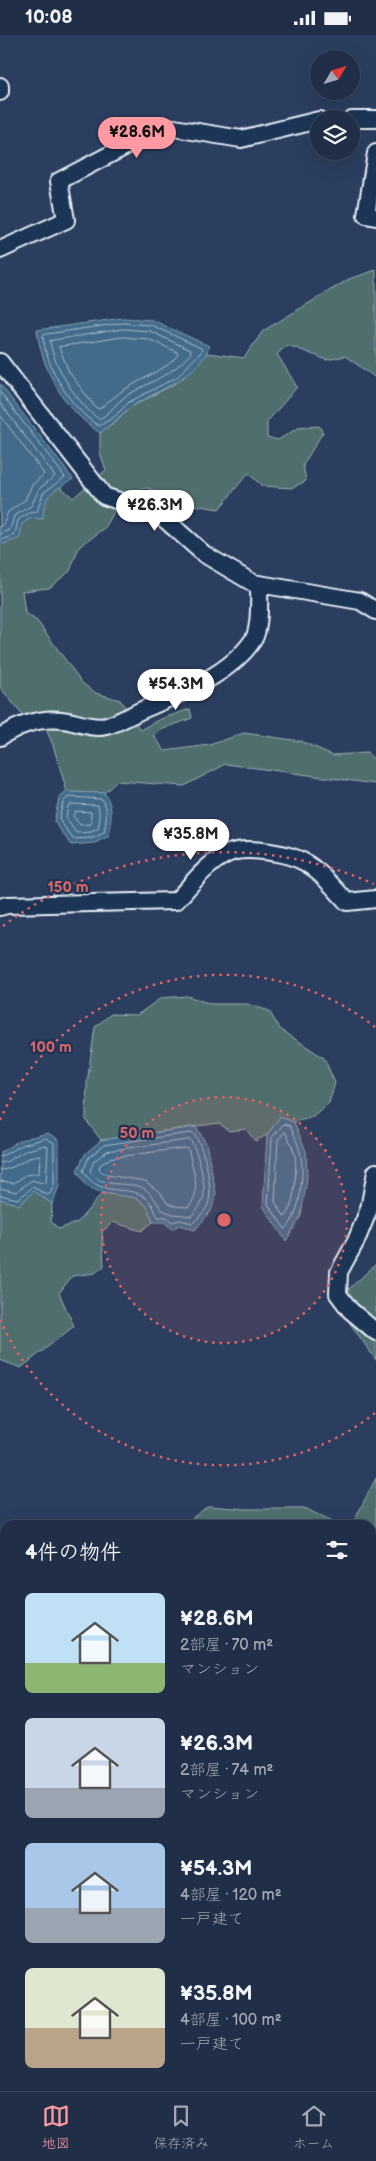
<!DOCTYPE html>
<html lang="ja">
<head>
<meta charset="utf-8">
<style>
	body { margin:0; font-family:"Balsamiq Sans","Klee One",sans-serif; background:#2d3a52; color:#f1f3f6; height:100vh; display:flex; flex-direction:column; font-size:19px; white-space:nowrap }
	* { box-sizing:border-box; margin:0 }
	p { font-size:16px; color:#a2a8b4 }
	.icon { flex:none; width:28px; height:28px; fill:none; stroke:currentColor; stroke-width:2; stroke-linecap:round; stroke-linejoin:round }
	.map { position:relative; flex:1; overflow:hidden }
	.side { position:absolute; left:0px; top:1485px; width:376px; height:571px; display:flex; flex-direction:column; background:#212e47; border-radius:15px 15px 0 0; box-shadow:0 5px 20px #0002,0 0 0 1px #3e4a60 }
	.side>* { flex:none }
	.needle { width:32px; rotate:52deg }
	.controls { position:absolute; left:310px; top:15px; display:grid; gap:10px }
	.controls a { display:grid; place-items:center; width:50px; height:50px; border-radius:50%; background:#212e47; box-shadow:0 5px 20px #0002,0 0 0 1px #3e4a60; font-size:25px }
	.price { position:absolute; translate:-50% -42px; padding:0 11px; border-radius:18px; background:#fff; color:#222; font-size:16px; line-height:32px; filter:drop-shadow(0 1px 2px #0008) }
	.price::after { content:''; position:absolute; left:50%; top:30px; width:15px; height:11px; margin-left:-8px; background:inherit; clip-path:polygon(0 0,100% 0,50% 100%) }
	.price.on { background:#ff9aa2; color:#111 }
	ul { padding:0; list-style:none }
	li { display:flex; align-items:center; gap:15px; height:125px; padding:0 25px }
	li span { display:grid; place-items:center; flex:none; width:140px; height:100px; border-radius:8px; color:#555 }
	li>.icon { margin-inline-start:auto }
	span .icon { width:60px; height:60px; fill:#fffc; stroke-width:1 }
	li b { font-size:21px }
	h2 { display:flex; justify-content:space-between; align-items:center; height:60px; padding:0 25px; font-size:21px }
	.status { display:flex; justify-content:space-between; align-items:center; height:35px; padding:0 25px; background:#212e47; direction:ltr }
	.status svg { height:14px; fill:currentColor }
	.dock { display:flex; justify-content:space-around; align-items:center; height:70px; border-top:1px solid #3e4a60; background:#212e47; font-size:14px; color:#a2a8b4 }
	.dock a { display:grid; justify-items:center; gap:2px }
	.dock .on { color:#ff9aa2 }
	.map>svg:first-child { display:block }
</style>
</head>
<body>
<div class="status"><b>10:08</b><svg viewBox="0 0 49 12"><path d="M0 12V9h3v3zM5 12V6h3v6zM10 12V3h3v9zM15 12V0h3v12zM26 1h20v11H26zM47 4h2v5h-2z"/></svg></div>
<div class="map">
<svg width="376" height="2056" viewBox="0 0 376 2056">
	<rect width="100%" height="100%" fill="#2c3e5f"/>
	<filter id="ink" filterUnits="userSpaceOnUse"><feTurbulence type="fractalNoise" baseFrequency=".02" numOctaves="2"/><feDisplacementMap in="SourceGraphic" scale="10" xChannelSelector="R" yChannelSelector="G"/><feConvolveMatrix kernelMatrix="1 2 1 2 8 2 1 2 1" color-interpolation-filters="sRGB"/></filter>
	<g filter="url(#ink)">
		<path fill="#4f6e6d" stroke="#9cb0b2" d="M376 235V343L345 321 327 325 288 310 277 319 297 352 267 387V402L278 405 298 393 319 391 323 397 303 430 306 446 291 453 262 451 248 438 219 474 188 469 147 453 125 457 105 493 79 512 70 536 49 553 22 556 25 578 37 586 83 649 96 658 120 665 141 695 161 684 190 674 192 683 163 694 154 701 165 716 210 710 244 698 300 706 333 720 367 718 376 726V749L226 729 184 751 117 746 104 758 67 757 53 710 40 681H23L0 652V397L73 463 106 435 100 418V398L117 385 131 372 180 346 207 318 244 323 263 296 349 244Z
			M187 961 211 969H247L269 976 280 994 324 1023 335 1048 329 1068 310 1083 294 1087 280 1082 267 1100 255 1106 246 1094 229 1096 219 1088 101 1105 86 1085 87 1048 95 992 111 979 137 980 161 963Z
			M34 1156 52 1169 51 1186 59 1194 78 1187 102 1158 137 1163 147 1171 153 1187 141 1196 113 1187 102 1197 104 1231 95 1238 72 1241 59 1258 74 1291 21 1333 0 1325V1164L19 1170Z
			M376 1229V1325L335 1267Z
			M376 1443V1633L371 1638V1490H352Z
			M208 1471 247 1474H307L337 1490H183Z
			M0 1666 5 1668V1914L0 1911Z
			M376 1826V2056H16L19 2051H371V1829Z"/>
		<path fill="#426b8a" stroke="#84a1b6" d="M123 283 152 285 209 311C204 337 154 358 134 370 123 377 111 390 100 398 65 375 42 336 37 295Z
			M0 349 73 444C54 456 43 458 43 484L31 483 22 489 20 503 0 510Z
			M67 757 104 758C114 770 111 786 109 801L95 808 71 810 54 786 59 763Z
			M280 1082 294 1087 306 1116 307 1143 301 1181 286 1206 263 1171 267 1100Z
			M196 1092 206 1108 216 1158 212 1174 195 1195 179 1190 172 1194 164 1187H153L147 1171 137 1163 102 1158 86 1151 77 1136 85 1119 101 1105Z
			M48 1098 59 1105V1151L52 1169 34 1156 19 1170 0 1164 1 1117 20 1105Z
			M376 1900V2056H66L70 2054 71 2051H371V1901Z"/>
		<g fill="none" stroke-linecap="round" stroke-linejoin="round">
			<path stroke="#a6bbcc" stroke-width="1" d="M123 288 151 290 201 313 202 316 177 342 129 367 114 382 99 391C72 375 45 332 43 300Z
				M123 294 150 296 190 315 191 318C171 341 151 346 126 361 116 368 110 379 99 384 79 371 52 329 50 306Z
				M123 302 148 304 177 317 178 320 168 330 122 356 99 374 95 372 69 337 59 312Z
				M0 357 65 442 43 458 37 477 29 478 18 485 15 500 0 506
				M0 368 55 441 39 454 31 471 14 481 10 495 0 499
				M0 380 44 439 32 450 25 465 8 477 3 490 0 492
				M69 762 102 764C109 772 106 788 104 798L93 803 73 804 59 784 63 767Z
				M71 769 98 770 100 784 98 794 91 797 76 798 66 783 68 771Z
				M76 776 91 777V789L80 790 73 781Z
				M284 1089 290 1091C294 1099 298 1108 300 1117 305 1135 301 1182 285 1194L268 1169 272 1103Z
				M285 1097C289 1103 293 1113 295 1120 297 1133 295 1173 285 1182L275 1167 278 1105Z
				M193 1098C204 1110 214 1154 208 1170 205 1176 198 1183 193 1188L179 1185 172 1187 166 1182H158C155 1178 154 1172 151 1168 134 1145 101 1167 83 1136L89 1122 104 1110Z
				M190 1105C197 1113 205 1146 204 1158 204 1167 197 1175 191 1181L173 1179 162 1175C156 1167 152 1157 141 1152 124 1146 101 1154 90 1136L94 1126 107 1116Z
				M186 1113 189 1116C192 1134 203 1158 188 1172L175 1171 167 1168 161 1158 145 1146 107 1140 99 1135 100 1130 110 1123Z
				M0 1122 22 1110 46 1103 54 1108V1150L50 1159 47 1160 33 1152 18 1164 0 1160
				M0 1128 6 1127 25 1116 45 1110 48 1112 46 1149 32 1145 16 1157 0 1153
				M0 1135C14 1135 24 1123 38 1120L40 1121 39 1138 26 1140 14 1148 0 1146"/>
			<g stroke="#e8f1f8" stroke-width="20">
				<path id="minor" d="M0 51V57
					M351 84H376
					M376 118 366 180 376 182
					M0 215 66 185 59 146 155 96 168 92 241 104 319 85
					M0 327 104 461 160 480 204 519 253 548 360 566 376 576
					M0 702C20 689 44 681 69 686 81 689 95 694 107 691 118 688 131 680 142 675 179 659 230 640 253 605 261 593 259 563 259 549
					M0 872 7 870 176 866C191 850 206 829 227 819 245 810 292 818 309 830 324 840 335 854 347 867L376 864
					M376 1137 369 1174 356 1206 339 1237 338 1259 350 1275 376 1297
					M371 1892 376 1891
					M0 1936 5 1939"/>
			</g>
			<use href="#minor" stroke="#1d3557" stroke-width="16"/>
		</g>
	</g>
	<circle cx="224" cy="1185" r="123" fill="#db6466" fill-opacity=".12"/>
	<g fill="none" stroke="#db6466" stroke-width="2.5" stroke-dasharray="2.5 5">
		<circle cx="224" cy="1185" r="123"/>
		<path d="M375 1378A245 245 0 0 1 0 1285M0 1085A245 245 0 0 1 375 992"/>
		<path d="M3 891A368 368 0 0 1 374 849"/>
	</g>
	<circle cx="224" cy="1185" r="8" fill="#db6466" stroke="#1d3557" stroke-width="2.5"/>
	<g font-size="15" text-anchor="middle" font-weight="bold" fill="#db6466" stroke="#1d3557" stroke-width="4.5" stroke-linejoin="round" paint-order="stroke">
		<text x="68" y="857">150 m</text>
		<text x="51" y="1017">100 m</text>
		<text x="137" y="1103">50 m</text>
	</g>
</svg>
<div class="controls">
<a><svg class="needle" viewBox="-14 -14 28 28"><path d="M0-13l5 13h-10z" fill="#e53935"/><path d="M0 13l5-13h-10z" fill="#a2a8b4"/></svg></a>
<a><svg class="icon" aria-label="layers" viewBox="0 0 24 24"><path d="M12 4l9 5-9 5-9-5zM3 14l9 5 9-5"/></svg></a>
</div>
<b class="price on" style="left:137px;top:124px">¥28.6M</b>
<b class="price" style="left:155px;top:497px">¥26.3M</b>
<b class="price" style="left:176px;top:676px">¥54.3M</b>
<b class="price" style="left:191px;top:826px">¥35.8M</b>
<section class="side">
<h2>4件の物件<svg class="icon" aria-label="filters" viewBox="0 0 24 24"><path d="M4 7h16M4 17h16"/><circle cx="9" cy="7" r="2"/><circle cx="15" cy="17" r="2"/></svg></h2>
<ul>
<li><span style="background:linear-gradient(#bfe0f5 70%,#8fb573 0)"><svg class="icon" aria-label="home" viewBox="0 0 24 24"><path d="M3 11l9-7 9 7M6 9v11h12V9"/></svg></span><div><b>¥28.6M</b><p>2部屋 · 70 m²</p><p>マンション</p></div></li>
<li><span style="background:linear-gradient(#c9d6e8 70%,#9aa5b1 0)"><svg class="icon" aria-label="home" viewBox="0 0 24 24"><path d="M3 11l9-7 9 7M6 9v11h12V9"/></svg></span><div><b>¥26.3M</b><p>2部屋 · 74 m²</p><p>マンション</p></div></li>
<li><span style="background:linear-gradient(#a9c7e8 65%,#9aa5b1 0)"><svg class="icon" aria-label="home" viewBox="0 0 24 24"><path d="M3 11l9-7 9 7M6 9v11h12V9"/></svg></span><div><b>¥54.3M</b><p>4部屋 · 120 m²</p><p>一戸建て</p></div></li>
<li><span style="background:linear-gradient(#dfe7d0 60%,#b9a48a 0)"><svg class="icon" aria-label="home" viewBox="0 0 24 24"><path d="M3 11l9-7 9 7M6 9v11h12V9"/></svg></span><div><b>¥35.8M</b><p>4部屋 · 100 m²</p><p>一戸建て</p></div></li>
</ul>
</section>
</div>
<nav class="dock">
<a class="on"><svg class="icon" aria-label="map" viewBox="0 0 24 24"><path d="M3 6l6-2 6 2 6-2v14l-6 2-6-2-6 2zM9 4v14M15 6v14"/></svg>地図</a>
<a><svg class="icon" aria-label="saved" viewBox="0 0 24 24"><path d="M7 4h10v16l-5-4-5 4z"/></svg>保存済み</a>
<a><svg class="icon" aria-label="home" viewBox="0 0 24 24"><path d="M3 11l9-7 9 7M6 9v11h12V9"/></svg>ホーム</a>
</nav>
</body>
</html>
